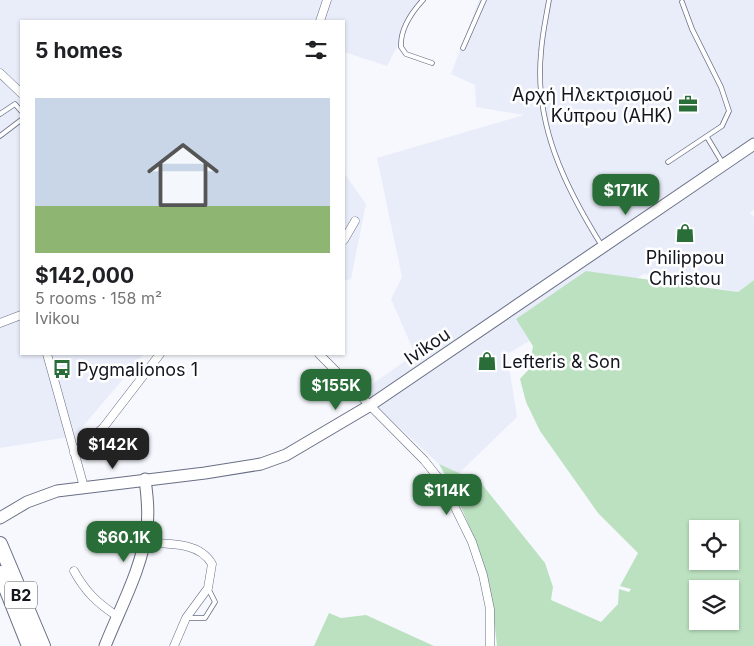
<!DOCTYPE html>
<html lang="en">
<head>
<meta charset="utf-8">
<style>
	body { margin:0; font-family:Inter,sans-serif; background:#f6f6f6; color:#202124; height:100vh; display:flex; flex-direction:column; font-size:19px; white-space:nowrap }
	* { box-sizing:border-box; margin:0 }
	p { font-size:16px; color:#757577 }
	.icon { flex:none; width:28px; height:28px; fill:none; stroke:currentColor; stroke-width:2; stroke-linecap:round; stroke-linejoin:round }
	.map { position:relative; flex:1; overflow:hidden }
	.details { position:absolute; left:20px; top:20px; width:325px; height:335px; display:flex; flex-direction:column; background:#fff; border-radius:0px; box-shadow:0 1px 4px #0004 }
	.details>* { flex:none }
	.buttons { position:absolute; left:689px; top:520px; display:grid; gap:10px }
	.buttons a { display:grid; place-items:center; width:50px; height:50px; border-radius:0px; background:#fff; box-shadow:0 1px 4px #0004; font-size:25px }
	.price { position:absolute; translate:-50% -42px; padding:0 11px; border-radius:10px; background:#296d38; color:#fff; font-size:16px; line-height:32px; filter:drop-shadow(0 1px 2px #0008) }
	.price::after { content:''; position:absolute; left:50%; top:30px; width:15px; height:11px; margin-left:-8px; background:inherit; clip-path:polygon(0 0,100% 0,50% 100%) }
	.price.selected { background:#222; color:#fff }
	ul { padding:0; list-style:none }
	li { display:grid; align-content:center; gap:10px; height:265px; padding:0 15px }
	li+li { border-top:1px solid #e0e0e0 }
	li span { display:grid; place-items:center; height:155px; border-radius:0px; color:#555 }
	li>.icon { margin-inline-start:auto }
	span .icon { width:90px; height:90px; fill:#fffc; stroke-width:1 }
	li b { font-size:21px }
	h2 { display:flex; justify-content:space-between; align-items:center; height:60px; padding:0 15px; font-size:21px }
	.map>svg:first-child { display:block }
</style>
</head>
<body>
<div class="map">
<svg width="754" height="646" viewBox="0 0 754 646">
	<rect width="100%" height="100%" fill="#f6f8fd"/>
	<path fill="#e9edfa" d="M0 0H421L387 66 344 52V21H21V354H144L75 436 0 448Z
		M479 0H754V210L750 213 754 217V280L738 292 644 274 507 354 517 417 454 478 361 392 415 354 391 299 402 277 377 158 524 115 476 107 475 85 451 74Z
		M344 173 366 204 351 279 344 281Z"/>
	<path fill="#bce1c0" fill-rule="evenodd" d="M586 271 738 292 754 280V646H497C491 581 471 518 439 464L481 483 545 563 553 587 551 600 601 622 618 604 619 589 629 592 631 589 620 586 638 553 598 513 540 431 526 402 520 379 529 369 533 346 516 319ZM698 529H730V561H698ZM698 589H730V621H698Z
		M329 613 341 618 366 615 434 646H314Z"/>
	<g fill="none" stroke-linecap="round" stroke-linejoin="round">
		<g stroke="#696f85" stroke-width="5.5">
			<path id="lane" d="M423 0C412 12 400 30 401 47L406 54 432 63
				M549 0C546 18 542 35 541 53 534 124 565 187 602 246
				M463 48 484 0
				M0 114 15 104 21 111
				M0 136 21 120
				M707 137 722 162
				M668 162 722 126 729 111 721 87 692 29 682 2
				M186 618H205L215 602 208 588"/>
		</g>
		<g stroke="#696f85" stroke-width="9">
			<path id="street" d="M320 21 327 0
				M0 73 21 93
				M344 240 355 221
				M0 323 21 315
				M47 354 84 487
				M319 354 424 460 444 485 472 542 483 575 490 609V646
				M74 453 103 428 160 354
				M144 543C167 544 199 541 212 564L208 588 186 618 174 646
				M74 571C85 591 97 603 117 616"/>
		</g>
		<g stroke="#696f85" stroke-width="13">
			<path id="secondary" d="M0 518 27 502 57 491 205 473 261 464 286 455 369 406 754 144
				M105 646C120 608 143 567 147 526 149 510 147 495 145 479"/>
		</g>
		<g stroke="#696f85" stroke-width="16">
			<path id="highway" d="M0 544 43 646
				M0 573 29 646"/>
		</g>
		<use href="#lane" stroke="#fff" stroke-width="4"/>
		<use href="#street" stroke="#fff" stroke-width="8"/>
		<use href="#secondary" stroke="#fff" stroke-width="11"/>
		<use href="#highway" stroke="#fff" stroke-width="14"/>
	</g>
	<defs>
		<g id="office-bare" transform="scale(1.5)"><path d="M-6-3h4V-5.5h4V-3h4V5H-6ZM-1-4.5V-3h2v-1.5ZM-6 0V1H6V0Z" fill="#296d38" stroke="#fff" stroke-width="2.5" paint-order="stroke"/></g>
		<g id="shop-bare" transform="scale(1.5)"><path d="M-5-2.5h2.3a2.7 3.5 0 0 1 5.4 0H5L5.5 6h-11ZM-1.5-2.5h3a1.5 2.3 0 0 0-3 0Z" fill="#296d38" stroke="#fff" stroke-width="2.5" paint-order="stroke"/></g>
		<g id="bus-bare" transform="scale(1.5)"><path d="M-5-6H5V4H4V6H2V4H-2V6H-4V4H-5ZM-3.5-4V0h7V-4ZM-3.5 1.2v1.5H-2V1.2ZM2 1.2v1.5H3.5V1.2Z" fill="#296d38" stroke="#fff" stroke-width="2.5" paint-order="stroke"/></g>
	</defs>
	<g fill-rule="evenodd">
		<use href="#office-bare" x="688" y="104"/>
		<use href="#shop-bare" x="685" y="233"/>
		<use href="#shop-bare" x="487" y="361"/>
		<use href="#bus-bare" x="62" y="369"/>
	</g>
	<g text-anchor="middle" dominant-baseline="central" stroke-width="5" stroke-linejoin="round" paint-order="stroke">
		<rect fill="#fff" stroke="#5a5c62" stroke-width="1" x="5" y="581.5" width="32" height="27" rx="4"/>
		<g font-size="16" font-weight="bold" fill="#14161f">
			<text x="21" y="595">B2</text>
		</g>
		<g font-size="18" fill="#14161f" stroke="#fff" text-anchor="start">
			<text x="673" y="94" text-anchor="end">Αρχή Ηλεκτρισμού<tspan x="673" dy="21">Κύπρου (ΑΗΚ)</tspan></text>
			<text x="685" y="257" text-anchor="middle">Philippou<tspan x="685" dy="21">Christou</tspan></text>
			<text x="502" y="361">Lefteris &amp; Son</text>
			<text x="77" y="369">Pygmalionos 1</text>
		</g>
		<g font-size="18" fill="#14161f" stroke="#fff">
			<text transform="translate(427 346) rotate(-34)">Ivikou</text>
		</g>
	</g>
</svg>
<div class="buttons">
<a><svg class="icon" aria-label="locate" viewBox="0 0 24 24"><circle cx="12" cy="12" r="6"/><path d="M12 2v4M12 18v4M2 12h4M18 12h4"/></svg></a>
<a><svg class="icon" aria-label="layers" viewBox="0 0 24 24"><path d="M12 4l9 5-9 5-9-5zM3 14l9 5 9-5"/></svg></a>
</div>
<b class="price" style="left:626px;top:216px">$171K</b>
<b class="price" style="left:336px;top:411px">$155K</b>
<b class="price selected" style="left:113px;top:470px">$142K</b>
<b class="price" style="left:447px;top:516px">$114K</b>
<b class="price" style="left:124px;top:563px">$60.1K</b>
<section class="details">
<h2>5 homes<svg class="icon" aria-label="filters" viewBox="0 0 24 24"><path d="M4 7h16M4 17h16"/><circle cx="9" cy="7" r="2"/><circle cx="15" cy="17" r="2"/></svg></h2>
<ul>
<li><span style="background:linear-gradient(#c9d6e8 70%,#8fb573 0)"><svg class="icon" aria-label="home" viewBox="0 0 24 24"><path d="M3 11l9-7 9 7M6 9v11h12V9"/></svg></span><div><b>$142,000</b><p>5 rooms · 158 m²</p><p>Ivikou</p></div></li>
</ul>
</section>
</div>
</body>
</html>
